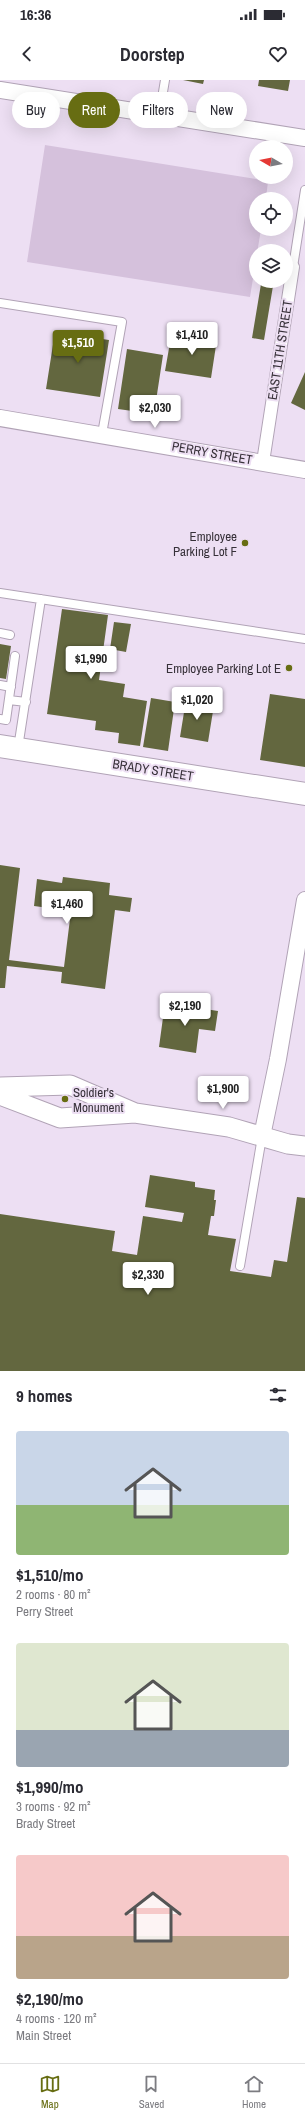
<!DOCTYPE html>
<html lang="en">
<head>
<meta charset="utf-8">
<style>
	body { margin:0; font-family:"Archivo Narrow",sans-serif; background:#f7f7f7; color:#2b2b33; height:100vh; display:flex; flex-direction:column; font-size:15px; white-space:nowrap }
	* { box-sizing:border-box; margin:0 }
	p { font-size:13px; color:#7c7c81 }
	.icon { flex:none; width:22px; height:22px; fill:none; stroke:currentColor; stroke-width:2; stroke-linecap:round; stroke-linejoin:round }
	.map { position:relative; height:1291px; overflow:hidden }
	.panel { display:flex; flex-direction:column; background:#fff; flex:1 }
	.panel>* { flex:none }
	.hud { position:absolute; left:12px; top:12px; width:281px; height:36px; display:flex; gap:8px }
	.needle { width:26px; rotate:279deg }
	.controls { position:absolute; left:249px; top:60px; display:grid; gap:8px }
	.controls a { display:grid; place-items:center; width:44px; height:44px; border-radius:50%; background:#fff; box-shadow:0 4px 16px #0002; font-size:20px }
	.price { position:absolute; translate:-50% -34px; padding:0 9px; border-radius:4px; background:#fff; color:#222; font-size:13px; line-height:26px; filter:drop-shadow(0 1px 2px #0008) }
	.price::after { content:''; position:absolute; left:50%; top:24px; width:12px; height:9px; margin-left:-6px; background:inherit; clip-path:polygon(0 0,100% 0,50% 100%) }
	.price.active { background:#676d12; color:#fff }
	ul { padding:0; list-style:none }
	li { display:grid; align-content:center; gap:8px; height:212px; padding:0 16px }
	li span { display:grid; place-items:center; height:124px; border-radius:4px; color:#555 }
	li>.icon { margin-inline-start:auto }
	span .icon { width:72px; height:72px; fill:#fffc; stroke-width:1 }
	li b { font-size:17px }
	h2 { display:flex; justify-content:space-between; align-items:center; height:48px; padding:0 16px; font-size:17px }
	.tag { padding:0 14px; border-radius:18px; background:#fff; box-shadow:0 4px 16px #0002; font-size:14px; line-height:36px }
	.tag.active { background:#676d12; color:#fff }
	.status { display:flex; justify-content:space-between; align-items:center; height:28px; padding:0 20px; background:#fff; direction:ltr }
	.status svg { height:11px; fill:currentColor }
	header { display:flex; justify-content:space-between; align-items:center; height:52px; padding:0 16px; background:#fff; font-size:18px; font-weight:700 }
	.tabs { display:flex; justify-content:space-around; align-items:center; height:56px; border-top:1px solid #e1e1e2; background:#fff; font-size:11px; color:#7c7c81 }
	.tabs a { display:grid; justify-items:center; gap:2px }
	.tabs .active { color:#676d12 }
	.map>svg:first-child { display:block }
</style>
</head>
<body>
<div class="status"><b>16:36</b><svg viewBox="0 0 49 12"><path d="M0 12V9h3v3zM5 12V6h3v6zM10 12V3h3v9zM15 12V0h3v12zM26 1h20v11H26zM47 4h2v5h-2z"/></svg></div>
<header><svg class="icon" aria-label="back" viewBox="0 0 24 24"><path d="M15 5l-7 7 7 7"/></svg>Doorstep<svg class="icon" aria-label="heart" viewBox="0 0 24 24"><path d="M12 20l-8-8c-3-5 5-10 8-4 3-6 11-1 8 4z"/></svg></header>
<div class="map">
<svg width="305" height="1291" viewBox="0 0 305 1291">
	<rect width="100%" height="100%" fill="#eddff3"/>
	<path fill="#d5c1dc" d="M45 65 268 101 266 119H256V149H261L250 217 27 182Z"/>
	<path fill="#63673f" d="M183 0H204L203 4Z
		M259 0H290L288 11 258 6Z
		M261 204 273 206 264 260 252 258Z
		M55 252 109 260 100 317 46 309Z
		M189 255 217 259 211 298 165 291 171 257 189 259Z
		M127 269 163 275 154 334 118 329Z
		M305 292V330L291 323Z
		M62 529 108 535 99 600 125 604 123 617 147 621 140 666 118 663 119 653 95 650 96 641 47 634Z
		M114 542 131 544 126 572 110 569Z
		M0 564 11 566 6 599 0 598Z
		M270 614 305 619V687L260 680Z
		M151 618 175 622 168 671 143 667Z
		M186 620 214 625 208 662 180 657Z
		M0 785 20 788 9 880 64 887 71 831 34 826 37 799 62 803 63 797 110 803 109 815 132 818 130 832 115 830 105 909 61 903 62 892 7 886 5 908H0Z
		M165 923 218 931 215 951 199 949 196 973 159 967Z
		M150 1095 195 1102V1107L215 1110 214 1120H216L214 1136H211L208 1155 236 1159 230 1191 271 1197 274 1180 287 1182 297 1117 305 1118V1291H0V1134L115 1151 112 1171 137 1175 143 1136 182 1142 184 1133 145 1127Z"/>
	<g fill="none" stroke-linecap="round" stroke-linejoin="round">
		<g stroke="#b1a3b6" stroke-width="10">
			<path id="service" d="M159 36 165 0
				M293 187 305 110
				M0 223 122 242 102 354
				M0 513 305 559
				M0 553 10 555
				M0 605 11 607
				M9 620 26 622
				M0 639 6 640 15 576
				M18 668 41 519
				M240 1186 262 1057"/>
		</g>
		<g stroke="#b1a3b6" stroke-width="14">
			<path id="pedestrian" d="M263 382 293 187"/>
		</g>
		<g stroke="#b1a3b6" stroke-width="18">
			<path id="minor" d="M0 10 305 58
				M0 338 305 390
				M262 1056 278 979 305 820"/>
		</g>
		<g stroke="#b1a3b6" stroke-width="21">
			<path id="tertiary" d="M0 1007 70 1005 135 1033 60 1038 0 1015
				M135 1033 229 1047 288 1064 305 1066"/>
		</g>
		<g stroke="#b1a3b6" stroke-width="24">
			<path id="trunk" d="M0 666 305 714"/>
		</g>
		<use href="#service" stroke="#fff" stroke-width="8"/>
		<use href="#pedestrian" stroke="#fff" stroke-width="12"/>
		<use href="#minor" stroke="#fff" stroke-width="16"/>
		<use href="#tertiary" stroke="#fff" stroke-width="19"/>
		<use href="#trunk" stroke="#fff" stroke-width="22"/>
	</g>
	<g fill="#676d12" stroke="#eddff3" stroke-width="1.5">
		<circle cx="245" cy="463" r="4"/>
		<circle cx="289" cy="588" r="4"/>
		<circle cx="65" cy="1019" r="4"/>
	</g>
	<g text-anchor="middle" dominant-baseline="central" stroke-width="4" stroke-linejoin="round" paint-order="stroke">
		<g font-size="13" fill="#373139" stroke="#eddff3">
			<text transform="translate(280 270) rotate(-81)">EAST 11TH STREET</text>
			<text transform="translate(212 373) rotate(10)">PERRY STREET</text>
			<text transform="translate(153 690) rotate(9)">BRADY STREET</text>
		</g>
		<g font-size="13" fill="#373139" stroke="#eddff3" text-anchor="end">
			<text x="237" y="456">Employee<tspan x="237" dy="15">Parking Lot F</tspan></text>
			<text x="281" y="588">Employee Parking Lot E</text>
			<text x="73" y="1012" text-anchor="start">Soldier's<tspan x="73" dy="15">Monument</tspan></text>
		</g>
	</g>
</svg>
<div class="controls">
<a><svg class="needle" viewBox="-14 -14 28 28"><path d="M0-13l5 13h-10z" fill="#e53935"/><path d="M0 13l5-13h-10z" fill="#7c7c81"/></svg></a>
<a><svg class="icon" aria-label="locate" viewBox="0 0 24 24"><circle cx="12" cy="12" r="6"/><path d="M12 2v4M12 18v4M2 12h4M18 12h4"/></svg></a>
<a><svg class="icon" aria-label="layers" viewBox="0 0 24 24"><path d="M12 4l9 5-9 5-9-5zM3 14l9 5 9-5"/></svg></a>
</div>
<b class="price" style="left:192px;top:276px">$1,410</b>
<b class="price active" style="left:78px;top:284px">$1,510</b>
<b class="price" style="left:155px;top:349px">$2,030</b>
<b class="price" style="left:91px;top:600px">$1,990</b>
<b class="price" style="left:197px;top:641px">$1,020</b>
<b class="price" style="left:67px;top:845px">$1,460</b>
<b class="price" style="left:185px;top:947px">$2,190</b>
<b class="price" style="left:223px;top:1030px">$1,900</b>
<b class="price" style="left:148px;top:1216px">$2,330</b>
<div class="hud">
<a class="tag">Buy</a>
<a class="tag active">Rent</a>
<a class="tag">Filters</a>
<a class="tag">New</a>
</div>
</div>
<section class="panel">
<h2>9 homes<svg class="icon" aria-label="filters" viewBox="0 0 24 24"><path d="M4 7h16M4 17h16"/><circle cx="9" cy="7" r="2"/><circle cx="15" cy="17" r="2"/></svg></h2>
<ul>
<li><span style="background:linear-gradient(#c9d6e8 60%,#8fb573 0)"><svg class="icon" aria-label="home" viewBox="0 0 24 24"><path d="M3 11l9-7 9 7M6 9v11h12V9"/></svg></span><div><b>$1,510/mo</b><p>2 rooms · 80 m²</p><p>Perry Street</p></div></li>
<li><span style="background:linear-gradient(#dfe7d0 70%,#9aa5b1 0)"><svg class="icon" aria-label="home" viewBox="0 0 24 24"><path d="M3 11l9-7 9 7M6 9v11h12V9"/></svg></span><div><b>$1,990/mo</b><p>3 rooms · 92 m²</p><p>Brady Street</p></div></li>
<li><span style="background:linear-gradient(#f6c9c9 65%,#b9a48a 0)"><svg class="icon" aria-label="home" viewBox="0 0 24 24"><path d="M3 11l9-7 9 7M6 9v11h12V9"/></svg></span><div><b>$2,190/mo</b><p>4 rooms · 120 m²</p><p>Main Street</p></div></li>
</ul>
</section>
<nav class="tabs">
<a class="active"><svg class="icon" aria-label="map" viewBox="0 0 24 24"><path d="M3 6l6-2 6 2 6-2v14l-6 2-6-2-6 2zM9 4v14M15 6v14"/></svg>Map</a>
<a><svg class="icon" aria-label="saved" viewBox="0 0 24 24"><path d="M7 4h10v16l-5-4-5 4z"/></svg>Saved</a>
<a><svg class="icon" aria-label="home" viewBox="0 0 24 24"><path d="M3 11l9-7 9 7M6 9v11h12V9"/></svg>Home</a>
</nav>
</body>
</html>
